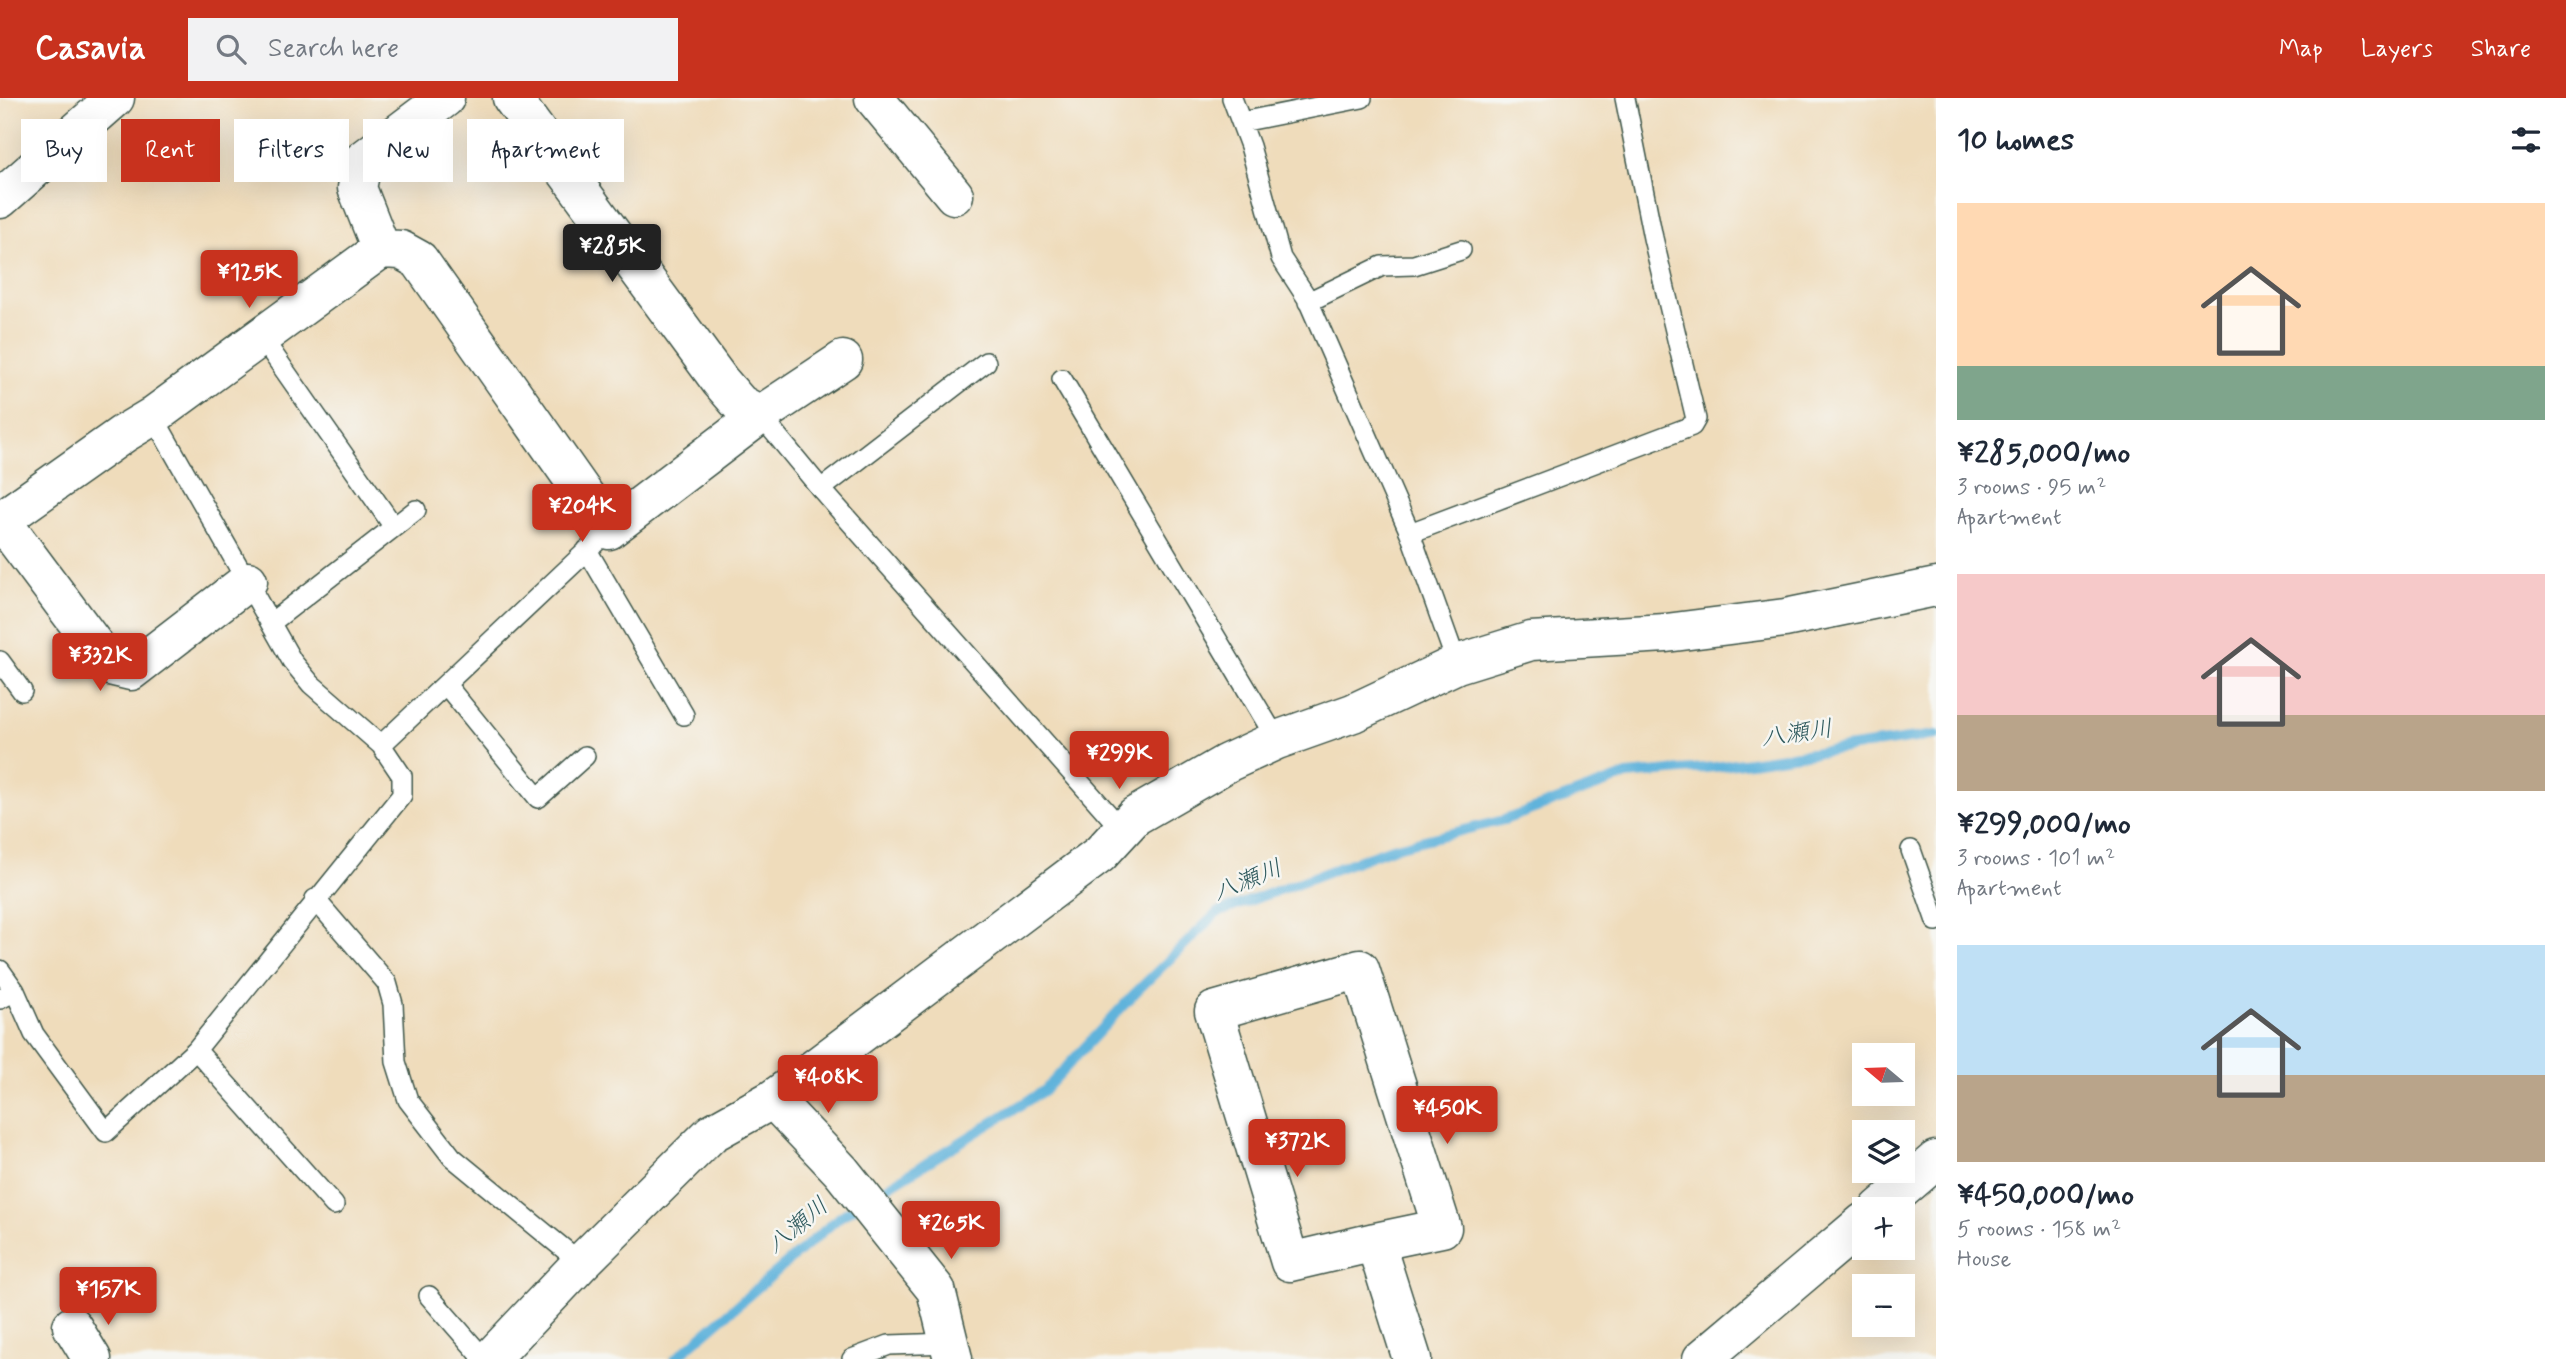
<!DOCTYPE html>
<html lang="en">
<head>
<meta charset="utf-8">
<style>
	body { margin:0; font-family:Mynerve,"Klee One",sans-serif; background:#f2f2f3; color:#1f2937; height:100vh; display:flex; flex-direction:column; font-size:26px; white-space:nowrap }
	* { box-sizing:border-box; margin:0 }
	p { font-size:23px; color:#747a83 }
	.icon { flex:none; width:38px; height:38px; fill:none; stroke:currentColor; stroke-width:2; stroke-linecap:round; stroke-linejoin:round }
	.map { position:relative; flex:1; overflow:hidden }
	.panel { display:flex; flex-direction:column; background:#fff; width:630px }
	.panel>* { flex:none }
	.hud { position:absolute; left:21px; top:21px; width:665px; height:63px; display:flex; gap:14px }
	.needle { width:46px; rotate:289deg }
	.tools { position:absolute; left:1852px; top:945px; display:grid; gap:14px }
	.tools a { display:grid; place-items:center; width:63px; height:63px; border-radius:0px; background:#fff; box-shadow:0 7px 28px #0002; font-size:35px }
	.price { position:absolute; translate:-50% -60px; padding:0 16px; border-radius:7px; background:#c8321e; color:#fff; font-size:23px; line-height:46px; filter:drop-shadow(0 2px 4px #0008) }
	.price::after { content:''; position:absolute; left:50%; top:42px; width:21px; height:16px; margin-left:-10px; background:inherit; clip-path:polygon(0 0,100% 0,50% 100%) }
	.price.selected { background:#222; color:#fff }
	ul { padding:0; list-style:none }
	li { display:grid; align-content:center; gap:14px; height:371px; padding:0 21px }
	li span { display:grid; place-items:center; height:217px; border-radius:0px; color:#555 }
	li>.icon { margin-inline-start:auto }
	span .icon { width:126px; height:126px; fill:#fffc; stroke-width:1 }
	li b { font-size:30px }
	h2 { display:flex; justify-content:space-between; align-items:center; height:84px; padding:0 21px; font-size:30px }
	.pill { padding:0 24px; border-radius:0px; background:#fff; box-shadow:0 7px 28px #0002; font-size:24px; line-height:63px }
	.pill.selected { background:#c8321e; color:#fff }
	header { display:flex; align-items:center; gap:42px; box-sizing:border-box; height:98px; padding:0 35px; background:#c8321e; color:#fff }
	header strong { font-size:33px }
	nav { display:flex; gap:38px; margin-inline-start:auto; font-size:24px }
	.search { width:490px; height:63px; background:#f2f2f3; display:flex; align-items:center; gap:18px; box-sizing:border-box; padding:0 24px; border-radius:0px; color:#747a83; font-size:26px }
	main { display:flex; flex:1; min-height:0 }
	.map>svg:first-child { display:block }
</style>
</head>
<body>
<header>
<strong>Casavia</strong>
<div class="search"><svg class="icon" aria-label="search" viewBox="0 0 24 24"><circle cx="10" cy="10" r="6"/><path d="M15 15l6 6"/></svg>Search here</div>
<nav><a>Map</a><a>Layers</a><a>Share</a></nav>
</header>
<main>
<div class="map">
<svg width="1936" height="1261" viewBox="0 0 1936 1261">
	<rect width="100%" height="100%" fill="#f6f6f2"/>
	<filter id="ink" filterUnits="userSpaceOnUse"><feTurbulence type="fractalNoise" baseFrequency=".0143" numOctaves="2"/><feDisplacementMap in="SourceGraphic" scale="14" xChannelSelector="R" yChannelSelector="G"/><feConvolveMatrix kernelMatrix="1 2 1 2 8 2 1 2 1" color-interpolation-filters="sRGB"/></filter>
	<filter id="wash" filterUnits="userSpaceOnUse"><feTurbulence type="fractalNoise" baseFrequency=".00686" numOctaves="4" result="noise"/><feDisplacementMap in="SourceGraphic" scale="28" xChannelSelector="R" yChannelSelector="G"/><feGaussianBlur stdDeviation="1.57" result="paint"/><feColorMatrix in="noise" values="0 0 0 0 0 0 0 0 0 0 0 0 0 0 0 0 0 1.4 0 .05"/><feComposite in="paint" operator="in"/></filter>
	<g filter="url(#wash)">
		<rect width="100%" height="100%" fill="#efdcbb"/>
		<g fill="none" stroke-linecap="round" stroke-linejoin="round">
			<path stroke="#60b3db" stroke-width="10" d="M675 1261 841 1118 1045 992 1135 895 1217 815 1392 750 1504 722 1627 677 1715 669 1936 637"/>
		</g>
	</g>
	<g filter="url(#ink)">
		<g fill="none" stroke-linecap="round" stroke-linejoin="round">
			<g stroke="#3e5548" stroke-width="22">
				<path id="service" d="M1232 0 1250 48 1281 160 1307 200 1410 435 1457 566
					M1241 24 1362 0
					M1308 204 1382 168 1414 167 1461 152
					M262 240 394 429
					M1062 281 1277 642
					M760 317 821 391 1123 733
					M153 318 292 563 311 586 381 647
					M821 391 986 264
					M1410 435 1692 328 1696 321 1653 140 1625 0
					M587 452 684 617
					M272 524 416 412
					M0 563 22 593
					M447 588 538 700 585 658
					M1911 752 1936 823
					M315 801 387 885 393 906 396 964 408 1002 452 1059 581 1165
					M0 872 15 893 0 901
					M15 893 34 936 106 1034 196 952 402 697V678L381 647 609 432
					M196 952 334 1107
					M429 1198 484 1261
					M852 1261 889 1247 950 1245"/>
			</g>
			<g stroke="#3e5548" stroke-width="41">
				<path id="minor" d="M512 0 720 283 740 306 760 317
					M874 0 954 97
					M0 101 115 0
					M381 151 401 152 419 162 609 432 760 317 843 262
					M1 422 110 568 131 573 248 483
					M0 423 123 336 153 318 381 151 357 90 363 62 445 0
					M773 1001 841 1073 936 1192 953 1261
					M1879 1111 1936 1062
					M1375 1144 1442 1130 1360 871 1214 913 1290 1164 1375 1144 1412 1261
					M72 1228 92 1261
					M490 1261 581 1165 712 1035 773 1001 798 983 1100 756 1135 718 1227 665 1277 642 1353 615 1457 566 1531 543 1666 535 1785 520 1936 489
					M1702 1261 1864 1124"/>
			</g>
			<use href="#service" stroke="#fff" stroke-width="19"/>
			<use href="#minor" stroke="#fff" stroke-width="38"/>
		</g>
	</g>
	<g text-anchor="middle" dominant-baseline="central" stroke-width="5" stroke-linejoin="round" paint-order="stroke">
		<g font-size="24" font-style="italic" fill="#2f5a5e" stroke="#f6f6f2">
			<text transform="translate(1797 636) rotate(-8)">八瀬川</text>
			<text transform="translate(1248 783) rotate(-22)">八瀬川</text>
			<text transform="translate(798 1128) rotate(-40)">八瀬川</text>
		</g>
	</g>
</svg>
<div class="tools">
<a><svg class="needle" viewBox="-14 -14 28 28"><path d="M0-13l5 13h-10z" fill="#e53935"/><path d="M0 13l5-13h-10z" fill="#747a83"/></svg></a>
<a><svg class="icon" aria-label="layers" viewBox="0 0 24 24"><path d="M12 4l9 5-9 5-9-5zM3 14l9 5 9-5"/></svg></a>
<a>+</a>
<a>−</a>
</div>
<b class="price selected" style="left:612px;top:186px">¥285K</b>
<b class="price" style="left:249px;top:212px">¥125K</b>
<b class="price" style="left:582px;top:446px">¥204K</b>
<b class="price" style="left:100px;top:595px">¥332K</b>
<b class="price" style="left:1119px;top:693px">¥299K</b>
<b class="price" style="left:828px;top:1017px">¥408K</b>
<b class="price" style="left:1447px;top:1048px">¥450K</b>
<b class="price" style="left:1297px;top:1081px">¥372K</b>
<b class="price" style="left:951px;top:1163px">¥265K</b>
<b class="price" style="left:108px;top:1229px">¥157K</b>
<div class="hud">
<a class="pill">Buy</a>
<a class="pill selected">Rent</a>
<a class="pill">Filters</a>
<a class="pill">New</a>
<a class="pill">Apartment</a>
</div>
</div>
<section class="panel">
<h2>10 homes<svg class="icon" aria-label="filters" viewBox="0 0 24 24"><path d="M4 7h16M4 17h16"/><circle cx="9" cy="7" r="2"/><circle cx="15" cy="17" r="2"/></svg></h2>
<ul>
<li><span style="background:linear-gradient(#ffd9b3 75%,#7fa58c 0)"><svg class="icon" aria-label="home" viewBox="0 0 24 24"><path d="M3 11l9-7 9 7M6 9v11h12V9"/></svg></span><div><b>¥285,000/mo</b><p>3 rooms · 95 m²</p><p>Apartment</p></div></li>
<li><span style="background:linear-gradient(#f6c9c9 65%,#b9a48a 0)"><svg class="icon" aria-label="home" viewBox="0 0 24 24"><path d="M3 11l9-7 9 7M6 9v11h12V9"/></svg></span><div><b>¥299,000/mo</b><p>3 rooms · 101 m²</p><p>Apartment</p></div></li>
<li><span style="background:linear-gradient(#bfe0f5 60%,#b9a48a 0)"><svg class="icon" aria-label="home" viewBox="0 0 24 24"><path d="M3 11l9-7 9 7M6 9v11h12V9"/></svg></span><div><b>¥450,000/mo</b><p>5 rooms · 158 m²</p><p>House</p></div></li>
</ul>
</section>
</main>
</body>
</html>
